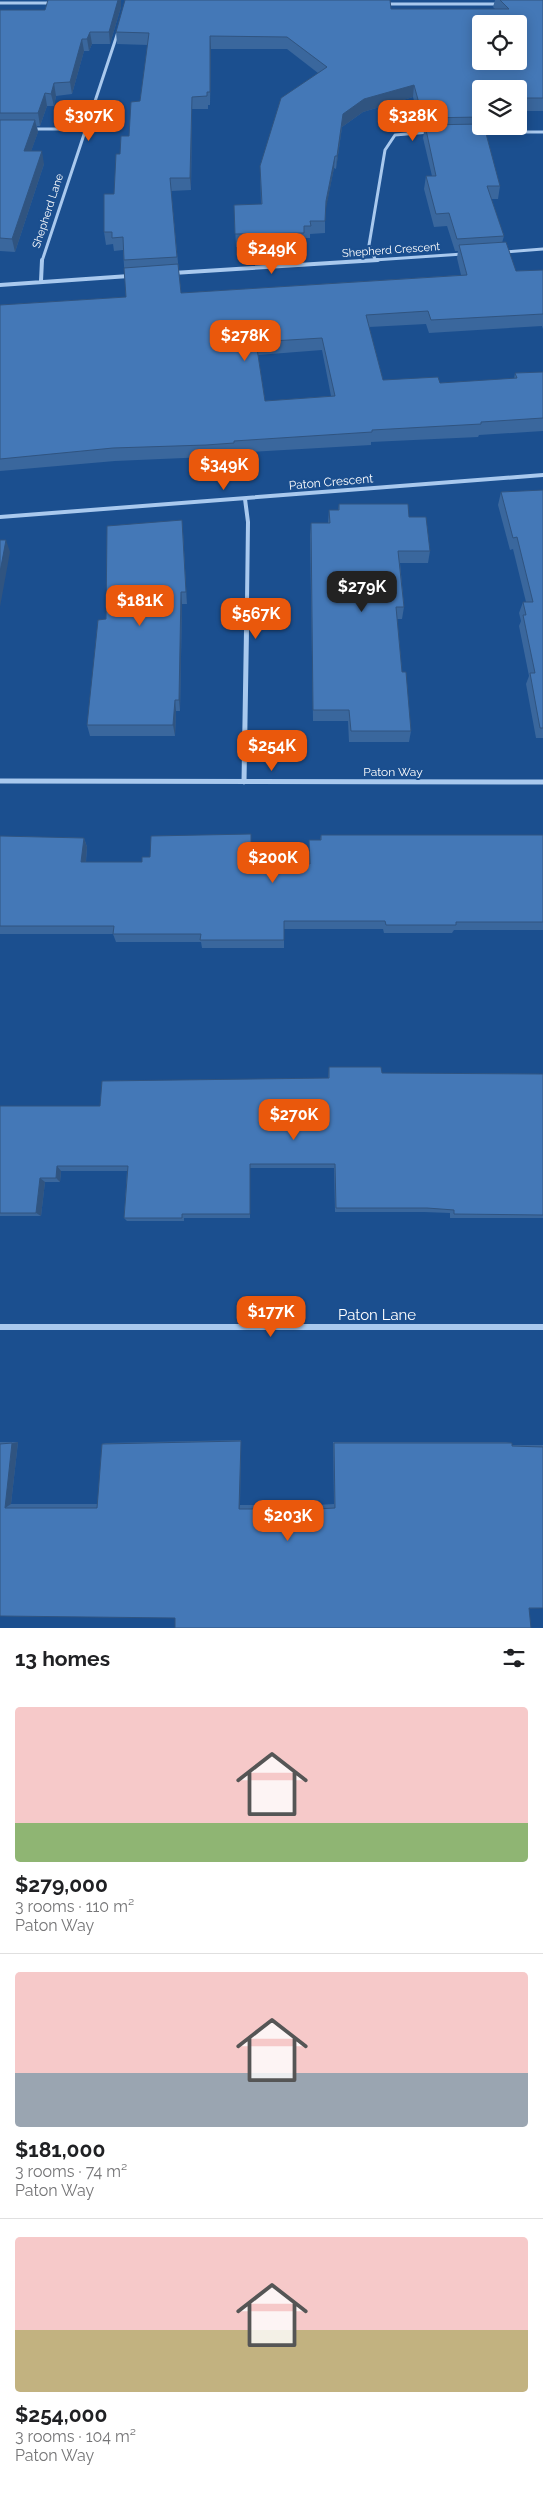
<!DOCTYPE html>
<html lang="en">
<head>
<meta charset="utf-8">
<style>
	body { margin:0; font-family:Raleway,sans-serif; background:#f6f6f6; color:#202124; height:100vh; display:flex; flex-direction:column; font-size:19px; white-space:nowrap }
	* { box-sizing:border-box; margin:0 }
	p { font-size:16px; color:#757577 }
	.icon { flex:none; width:28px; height:28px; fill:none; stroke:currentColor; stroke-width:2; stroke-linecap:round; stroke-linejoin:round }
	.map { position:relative; height:1628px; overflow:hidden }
	.sheet { display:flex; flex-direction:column; background:#fff; flex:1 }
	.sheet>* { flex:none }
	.buttons { position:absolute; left:472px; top:15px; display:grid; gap:10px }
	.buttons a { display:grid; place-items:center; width:55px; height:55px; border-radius:5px; background:#fff; box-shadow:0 2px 12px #0003; font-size:25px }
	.price { position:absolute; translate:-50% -42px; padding:0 11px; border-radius:10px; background:#ea580c; color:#fff; font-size:16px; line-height:32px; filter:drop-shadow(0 1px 2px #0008) }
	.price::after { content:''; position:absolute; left:50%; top:30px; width:15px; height:11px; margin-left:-8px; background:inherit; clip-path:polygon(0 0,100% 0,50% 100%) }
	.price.active { background:#222; color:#fff }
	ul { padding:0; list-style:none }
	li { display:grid; align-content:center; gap:10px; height:265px; padding:0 15px }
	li+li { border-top:1px solid #e0e0e0 }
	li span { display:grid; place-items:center; height:155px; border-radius:5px; color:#555 }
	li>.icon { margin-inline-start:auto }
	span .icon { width:90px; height:90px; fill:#fffc; stroke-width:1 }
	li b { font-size:21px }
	h2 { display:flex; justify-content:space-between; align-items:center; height:60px; padding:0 15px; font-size:21px }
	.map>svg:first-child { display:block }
</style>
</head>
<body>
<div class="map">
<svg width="543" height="1628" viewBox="0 0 543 1628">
	<rect width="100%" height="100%" fill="#1b4f8f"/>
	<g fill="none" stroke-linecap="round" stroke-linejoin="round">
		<path stroke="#a9c9ee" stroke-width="3" d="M0 3H53
			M384 4H500
			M30 129H84
			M480 132H543
			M504 252 543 249
			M375 259 369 245 385 150 395 135 429 132
			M42 261 118 32
			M359 261 463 254"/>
		<path stroke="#a9c9ee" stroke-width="4" d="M173 273 378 260
			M41 281 42 260
			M0 285 129 276
			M245 499 248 522 247 601
			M0 517 543 475"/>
		<path stroke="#a9c9ee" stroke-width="5" d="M0 781 543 782
			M244 782 247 600"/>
		<path stroke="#a9c9ee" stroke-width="6" d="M0 1327H543"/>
	</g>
	<path fill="#3a679d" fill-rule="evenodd" d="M486 0H543V111H519V89H481V111H480L481 116 480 124 500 186 498 199H491L504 236 502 243 516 271 543 270V329L542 326 429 333 426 324 369 327 383 380 440 383 514 379 515 373 543 372V431L479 435 478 437 371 442V445L234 453V455L207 457 115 461 0 471V305L126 297 123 250 114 251 113 244 106 245 104 232 114 194 120 154 129 136 140 101 148 45 117 44 116 32 391 9H495L493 7 495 0ZM211 49H287L318 73 260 166 261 204 234 205 236 247 304 246V238H310V234L325 233V211L334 168 336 169 342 127 363 112 413 97 422 131H424L423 138 432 176H426L424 189 434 227 447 226 455 251H458L457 258 461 275 181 293 171 191 191 190 192 109H208V105H210ZM322 350 331 396 265 401 258 355Z
		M121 7 110 44H92L89 51H84L72 94 56 96 54 106H47L40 126H37L38 132 31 151 44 164 15 252 0 251V10H45Z
		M543 490V738H536L526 684 529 676 519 626 521 621 519 613 523 602H526L513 549 510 550 498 505 501 492Z
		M339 504 409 517 430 551 428 563H400L404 607 402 619H397L402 672 411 731 409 742H349L348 721H313L310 535 311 523H328L329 510H338Z
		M183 532 187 604H182L180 711H176L175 736H90L87 725 106 619Z
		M251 834V864H309V840H320L321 835H543V930H454L452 933H384L383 929H284V948H202L201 942H116L113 934H0V836L84 838 87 847 86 862H142L150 857Z
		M329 1067 382 1073 543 1074V1218H450V1213L424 1212H335L334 1168H250V1218H184V1221H127L124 1218 127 1171H61L60 1182H45L41 1216H0V1106H100L328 1078Z
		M241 1440 240 1505H316L334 1504 333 1442H506L512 1443V1445H543V1608L175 1618 0 1616V1442H18L11 1504H98L102 1444 106 1443Z"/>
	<path fill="#305480" d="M118 0H121V7L110 44 109 32Z
		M90 32 92 44 89 51 87 39Z
		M210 36 211 49 210 105Z
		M82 39 84 51 72 94 70 82Z
		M54 83 56 96 54 106 51 94Z
		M414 85 413 97 363 112 342 127 336 169 337 156 343 114 364 99Z
		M45 93 47 106 40 126 38 113Z
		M192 97V109L191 190 190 178Z
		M35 120 38 132 27 163 24 151Z
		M42 151 44 164 15 252 12 239Z
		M335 156 334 168 325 214 326 201Z
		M182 520 183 532 187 604 186 592Z
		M6 540 10 552 0 607V572Z
		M181 592 182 604 180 711 179 700Z
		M175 700 176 711 175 736 173 725Z
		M84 838 87 847 85 871 81 862Z
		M57 1166 61 1171 60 1182 56 1178Z
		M40 1178 45 1182 41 1216 36 1213Z
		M241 1440 240 1505 239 1509 241 1441Z
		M18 1442 11 1504 5 1508 12 1443Z"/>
	<path fill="#4478b7" stroke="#305480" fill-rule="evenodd" d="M48 0H118L109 32H90L87 39H82L70 82 54 83 51 94 45 93 38 113H0V10H45Z
		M125 0H390L391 9H509L500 0H543V98H519V89H481V98H476L481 117 423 118 414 85 364 99 343 114 337 156H335L326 201 325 221H310L311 226H304V233L235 234 234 205 262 204 260 166 281 98 327 67 287 37 210 36V92H207V96L192 97 190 178H170L177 257 124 260 123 237 112 238V232H104V194H114L116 154H120L121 136H129L131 102 140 101 149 33 116 32ZM481 24H519V61H481Z
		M0 120H35L24 151H42L12 239 0 238Z
		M481 124V126H484L500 186H487L504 236 457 239 449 213 436 214 426 176H436L425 125Z
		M506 242 516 271 543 270V314L431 320 428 311 366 315 383 380 438 377 440 383 517 378 515 373 543 372V418L481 422V424L372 430V432L234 441V443L206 445 113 448 0 459V305L126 297 124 268 178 264 181 293 467 275 459 245ZM322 338 335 396 265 401 256 342Z
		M543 490V728H540L530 673H535L523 615H526L523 602H533L517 537 513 538 501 492Z
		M339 504H408L409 517H426L430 551H398L404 607H396L402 672H406L411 731H351L349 710H313L311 523H330L329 510H339Z
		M182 520 186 592H181L179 700H175L173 725H87L98 620 106 619 107 526Z
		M0 540H6L0 572Z
		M251 834V864H310L309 840H321V835H543V922H456V925H386L385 921H284V940H200L201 934H113L114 926H0V836L84 838 81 862H142V857H150L151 836Z
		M329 1067H381L382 1073 543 1074V1215L454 1214V1210L427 1208H336L335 1164H250V1214H182V1218H124L128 1166H57L56 1178H40L36 1213H0V1106H100L102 1081 329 1078Z
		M241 1441 239 1509H317L335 1508 334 1443H512V1446L543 1447V1608H529L531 1628H175V1618L0 1616V1444L12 1443 5 1508H97L102 1444Z"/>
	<g text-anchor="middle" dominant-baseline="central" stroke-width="4" stroke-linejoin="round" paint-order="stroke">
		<g font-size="11" fill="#fff" stroke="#1b4f8f">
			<text transform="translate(48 211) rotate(-72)">Shepherd Lane</text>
			<text transform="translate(391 250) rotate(-4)">Shepherd Crescent</text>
		</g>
		<g font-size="12" fill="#fff" stroke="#1b4f8f">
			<text transform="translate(331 482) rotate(-5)">Paton Crescent</text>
			<text x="393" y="772">Paton Way</text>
		</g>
		<g font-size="15" fill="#fff" stroke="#1b4f8f">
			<text x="377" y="1315">Paton Lane</text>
		</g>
	</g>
</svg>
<div class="buttons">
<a><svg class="icon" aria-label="locate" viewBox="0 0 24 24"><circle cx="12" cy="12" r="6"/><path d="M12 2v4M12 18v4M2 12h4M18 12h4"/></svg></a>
<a><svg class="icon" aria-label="layers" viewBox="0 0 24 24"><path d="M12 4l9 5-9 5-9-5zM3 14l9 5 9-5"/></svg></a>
</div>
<b class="price" style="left:89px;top:142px">$307K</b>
<b class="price" style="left:413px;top:142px">$328K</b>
<b class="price" style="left:272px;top:275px">$249K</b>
<b class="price" style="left:245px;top:362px">$278K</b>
<b class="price" style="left:224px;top:491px">$349K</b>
<b class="price active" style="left:362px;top:613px">$279K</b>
<b class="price" style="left:140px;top:627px">$181K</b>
<b class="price" style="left:256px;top:640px">$567K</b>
<b class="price" style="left:272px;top:772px">$254K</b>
<b class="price" style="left:273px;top:884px">$200K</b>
<b class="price" style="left:294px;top:1141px">$270K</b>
<b class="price" style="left:271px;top:1338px">$177K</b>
<b class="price" style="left:288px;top:1542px">$203K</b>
</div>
<section class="sheet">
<h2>13 homes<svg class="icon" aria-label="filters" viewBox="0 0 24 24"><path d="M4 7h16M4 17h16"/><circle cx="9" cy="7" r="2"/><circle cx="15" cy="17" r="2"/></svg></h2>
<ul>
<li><span style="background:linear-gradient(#f6c9c9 75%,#8fb573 0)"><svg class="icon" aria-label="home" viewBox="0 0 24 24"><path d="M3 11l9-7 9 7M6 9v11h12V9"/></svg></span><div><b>$279,000</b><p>3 rooms · 110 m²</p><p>Paton Way</p></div></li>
<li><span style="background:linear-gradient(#f6c9c9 65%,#9aa5b1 0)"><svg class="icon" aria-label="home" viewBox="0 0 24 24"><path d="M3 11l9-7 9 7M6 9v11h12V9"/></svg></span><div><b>$181,000</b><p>3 rooms · 74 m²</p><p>Paton Way</p></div></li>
<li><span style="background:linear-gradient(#f6c9c9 60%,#c2b280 0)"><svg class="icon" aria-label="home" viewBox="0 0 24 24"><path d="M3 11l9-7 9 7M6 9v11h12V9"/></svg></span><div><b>$254,000</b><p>3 rooms · 104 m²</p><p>Paton Way</p></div></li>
</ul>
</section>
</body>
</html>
